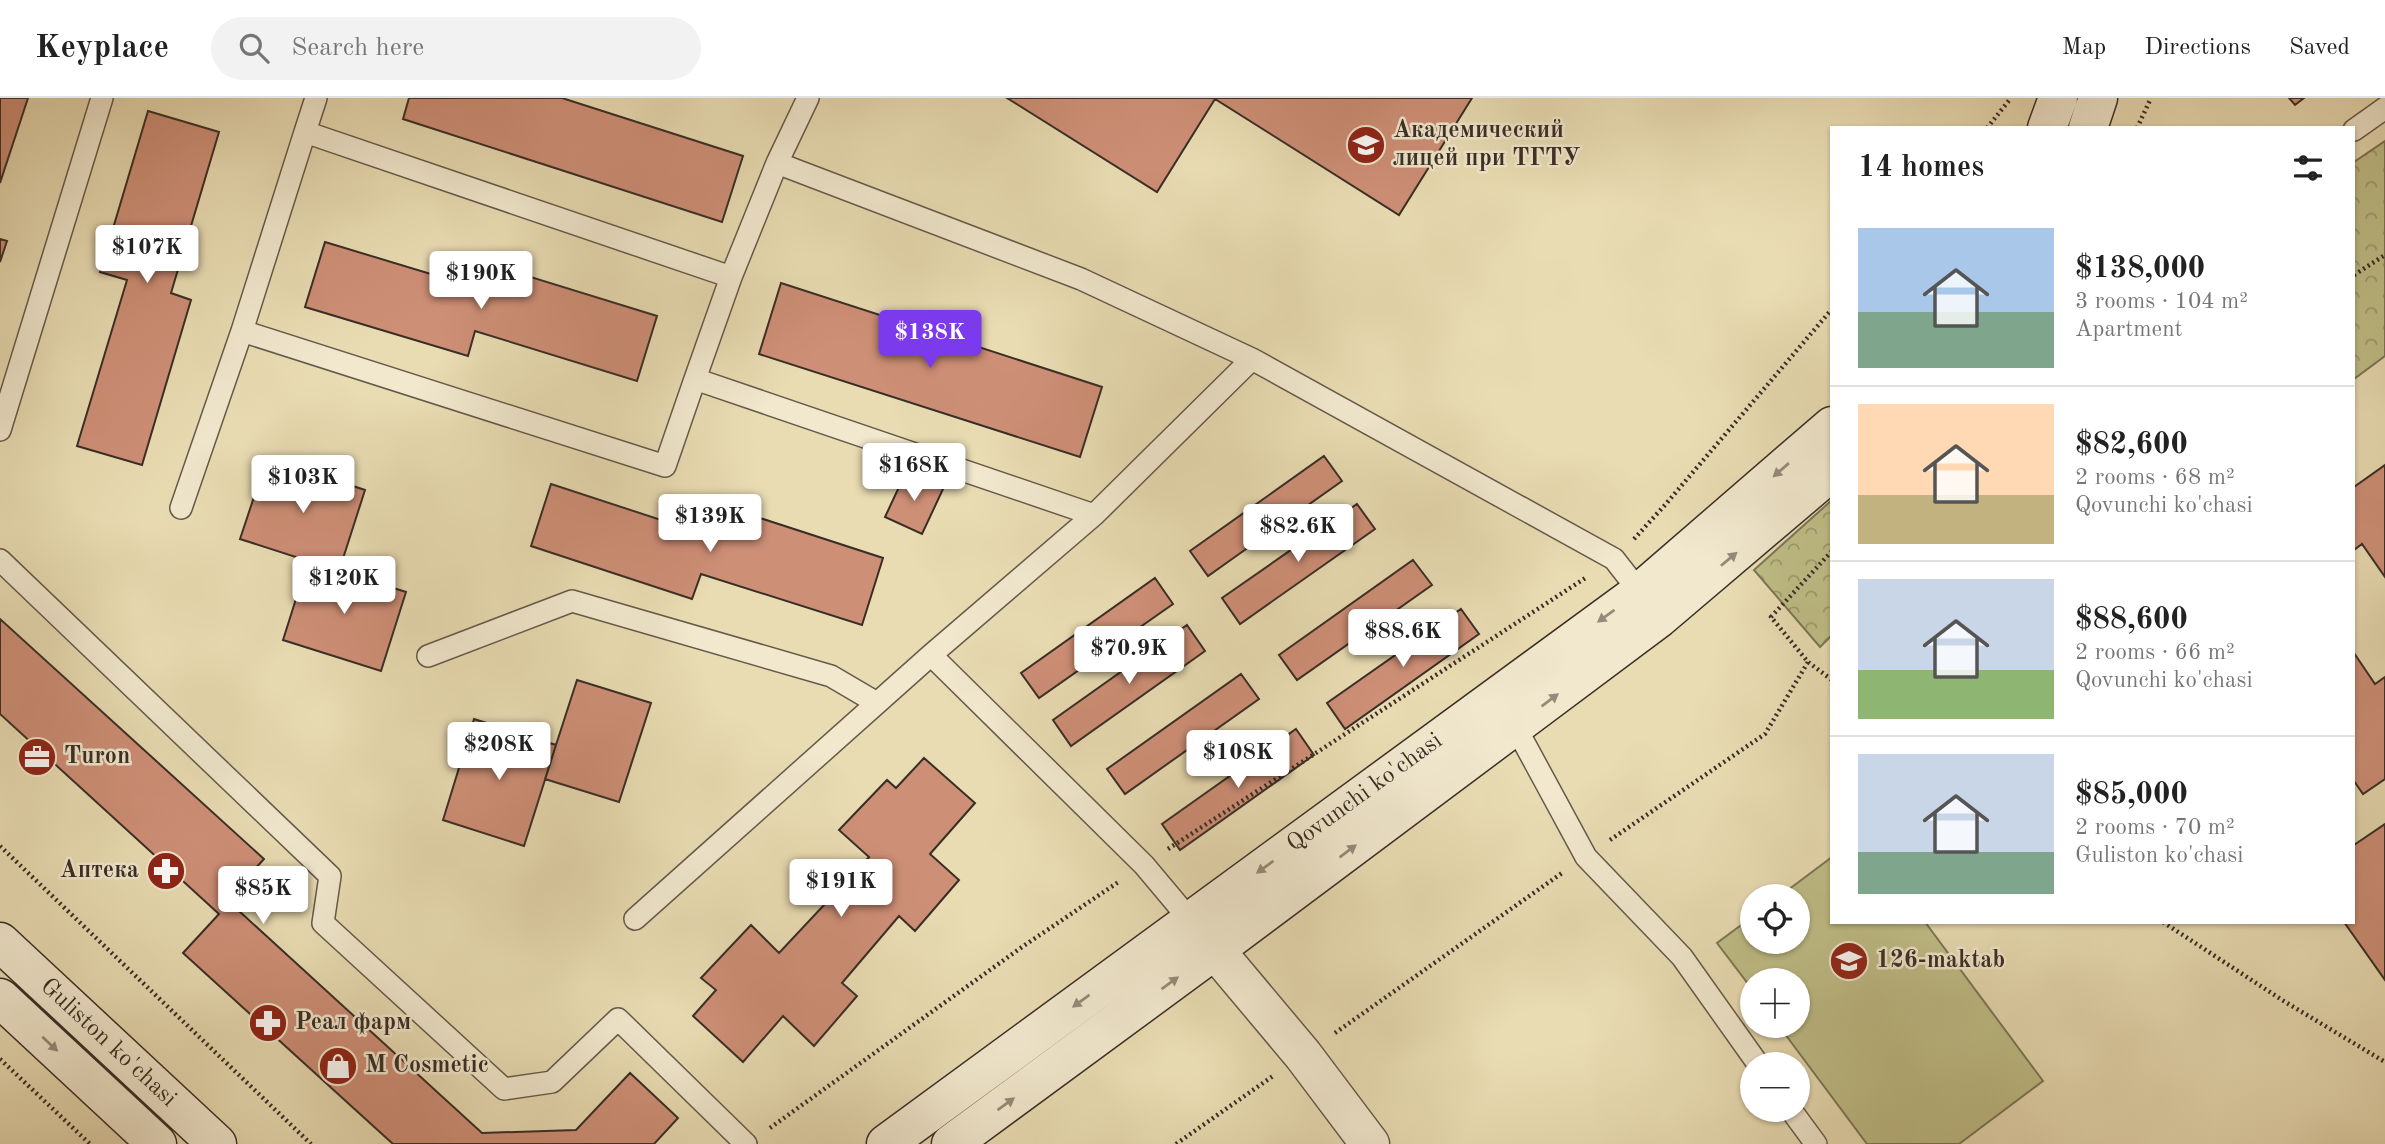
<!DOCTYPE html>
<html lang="en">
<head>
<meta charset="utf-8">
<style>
	body { margin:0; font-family:"Old Standard TT",serif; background:#f2f2f2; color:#222; height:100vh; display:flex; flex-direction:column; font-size:26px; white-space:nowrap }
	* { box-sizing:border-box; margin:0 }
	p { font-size:23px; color:#767676 }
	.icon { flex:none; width:38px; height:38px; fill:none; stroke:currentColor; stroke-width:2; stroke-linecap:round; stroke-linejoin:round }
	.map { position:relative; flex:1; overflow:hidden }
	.side { position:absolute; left:1830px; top:28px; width:525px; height:798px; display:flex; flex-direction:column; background:#fff; border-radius:0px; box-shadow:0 2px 5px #0004 }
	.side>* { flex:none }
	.fabs { position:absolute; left:1740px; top:786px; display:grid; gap:14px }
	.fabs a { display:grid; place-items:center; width:70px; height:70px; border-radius:50%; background:#fff; box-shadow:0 2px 5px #0004; font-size:35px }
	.price { position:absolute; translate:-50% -60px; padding:0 16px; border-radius:7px; background:#fff; color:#222; font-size:23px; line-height:46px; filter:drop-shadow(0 2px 4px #0008) }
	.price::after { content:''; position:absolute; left:50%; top:42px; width:21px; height:16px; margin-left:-10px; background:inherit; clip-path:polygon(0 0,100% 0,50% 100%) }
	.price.current { background:#7c3aed; color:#fff }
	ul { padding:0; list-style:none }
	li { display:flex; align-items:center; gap:21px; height:175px; padding:0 28px }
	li+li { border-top:2px solid #e0e0e0 }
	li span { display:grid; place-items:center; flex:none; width:196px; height:140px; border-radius:0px; color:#555 }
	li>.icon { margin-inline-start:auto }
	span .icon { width:84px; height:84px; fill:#fffc; stroke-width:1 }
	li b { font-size:30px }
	h2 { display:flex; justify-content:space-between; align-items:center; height:84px; padding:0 28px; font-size:30px }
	header { display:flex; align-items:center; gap:42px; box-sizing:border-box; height:98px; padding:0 35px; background:#fff; border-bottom:2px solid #e0e0e0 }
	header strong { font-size:33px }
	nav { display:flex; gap:38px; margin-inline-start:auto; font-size:24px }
	.search { width:490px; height:63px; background:#f2f2f2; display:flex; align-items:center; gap:18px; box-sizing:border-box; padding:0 24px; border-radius:38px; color:#767676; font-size:26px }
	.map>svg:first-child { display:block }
</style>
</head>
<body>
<header>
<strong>Keyplace</strong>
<div class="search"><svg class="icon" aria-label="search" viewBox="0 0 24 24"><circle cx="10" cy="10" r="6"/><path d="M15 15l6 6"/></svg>Search here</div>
<nav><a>Map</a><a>Directions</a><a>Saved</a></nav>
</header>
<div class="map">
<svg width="2385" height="1046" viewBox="0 0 2385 1046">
	<defs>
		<pattern id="forest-crowns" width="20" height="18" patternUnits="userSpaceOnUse" patternTransform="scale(1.75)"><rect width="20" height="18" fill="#bfbe87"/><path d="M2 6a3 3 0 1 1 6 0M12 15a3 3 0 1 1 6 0" fill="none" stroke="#9c9b6e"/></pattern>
	</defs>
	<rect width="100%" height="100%" fill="#e9dcb3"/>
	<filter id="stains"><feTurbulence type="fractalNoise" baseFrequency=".00286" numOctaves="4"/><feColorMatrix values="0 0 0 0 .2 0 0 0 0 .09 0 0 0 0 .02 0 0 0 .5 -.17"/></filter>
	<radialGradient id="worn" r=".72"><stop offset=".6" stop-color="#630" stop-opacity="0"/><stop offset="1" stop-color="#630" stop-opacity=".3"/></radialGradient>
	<path fill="url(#forest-crowns)" stroke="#7c7656" stroke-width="2" d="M2385 43V258L2354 281V64Z
		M1832 402V537L1820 549 1754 472Z"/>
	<path fill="#bfbe87" stroke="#7c7656" stroke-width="2" d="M1832 759V824H1925L2043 983 1959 1046H1867L1779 928H1797V882H1752V891L1717 845 1752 819V844H1797V798H1780Z"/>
	<path fill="#ce8f77" stroke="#392e26" stroke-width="2" d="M0 0H28L0 85Z
		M409 0H562L743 58 722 124 403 21Z
		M1007 0H1472L1399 117 1215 1 1157 94Z
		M2289 0H2304L2295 7Z
		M148 13 219 34 171 195 191 202 142 367 77 348 127 182 100 174Z
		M0 141 7 143 0 164Z
		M325 144 487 193 495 168 657 218 637 283 475 233 468 258 305 209Z
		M781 185 1102 289 1080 359 759 256Z
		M1324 358 1342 383 1208 478 1190 453Z
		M267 360 365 392 339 473 240 441Z
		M2385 367V479L2362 446 2354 452V389Z
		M906 374 943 391 922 436 885 419Z
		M551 386 713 439 723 408 883 460 862 527 701 476 692 501 531 448Z
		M1357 406 1375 431 1240 526 1222 500Z
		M1413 462 1432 487 1297 582 1279 557Z
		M308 463 406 494 381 573 283 542Z
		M1155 480 1173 506 1039 600 1021 575Z
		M1461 511 1479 536 1345 631 1327 605Z
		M0 521 264 761 227 802 482 1035 576 1032 630 975 678 1020 654 1046H393L183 855 219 816 0 616Z
		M1187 527 1205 553 1071 648 1053 622Z
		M2354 555 2375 586 2385 579V681L2363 696 2354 683Z
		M1241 576 1259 601 1125 696 1107 671Z
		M577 582 651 605 619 704 545 681Z
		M474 621 556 647 524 748 443 722Z
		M1296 631 1314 657 1180 752 1162 726Z
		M924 660 975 705 930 756 959 782 915 833 899 818 842 885 857 898 814 948 783 918 743 964 693 918 716 892 701 880 751 827 779 855 869 759 839 732 887 682 896 690Z
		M2385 726V882L2344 824H2354V747Z"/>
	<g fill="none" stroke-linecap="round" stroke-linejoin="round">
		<g stroke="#655a49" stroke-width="24">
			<path id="lane" d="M316 0 305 34 731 179
				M808 0 777 65 1081 181 1252 261 1614 461 1646 502
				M2354 32 2385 10
				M777 65 731 179 695 281 1094 417
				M242 233 665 368 695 281
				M0 332 102 0
				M181 410 242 233 305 34
				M0 462 330 778 323 825 504 991 552 984 618 921 746 1046
				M931 557 1144 767 1191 823
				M428 558 572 503 831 578 877 605
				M1515 628 1586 759 1682 859 1758 966
				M635 821 931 557 1094 417 1252 261
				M1791 1012 1816 1046"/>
		</g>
		<g stroke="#655a49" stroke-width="41">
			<path id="street" d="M1194 827 1303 957 1370 1046"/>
		</g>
		<g stroke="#392e26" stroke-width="41">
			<path id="secondary" d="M2047 30 2058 0
				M2088 30 2098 0
				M0 844 217 1046
				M0 900 157 1046
				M886 1046 1640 494 1832 328
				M951 1046 1215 852 1659 520 1832 373"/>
		</g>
		<path stroke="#392e26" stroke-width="4.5" stroke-dasharray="2 3.5" stroke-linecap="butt" d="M1987 30 2011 0
			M2137 30 2151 0
			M2354 177 2385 157
			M1634 441 1665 407 1832 211
			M1832 453 1771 519 1808 564 1832 582
			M1610 742 1765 636 1808 564
			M0 748 311 1046
			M1168 751 1587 479
			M2163 824 2282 902 2385 964
			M1335 935 1562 775
			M0 961 90 1046
			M770 1030 1022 849 1120 783
			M1176 1046 1273 978"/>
		<use href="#lane" stroke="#f1e8ce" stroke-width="21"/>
		<use href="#street" stroke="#f1e8ce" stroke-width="38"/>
		<use href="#secondary" stroke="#f1e8ce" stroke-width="38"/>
	</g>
	<defs><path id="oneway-solid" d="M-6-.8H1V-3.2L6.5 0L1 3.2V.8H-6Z" transform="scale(1.75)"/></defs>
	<g fill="#958b7a">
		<use href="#oneway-solid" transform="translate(1781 372) rotate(139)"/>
		<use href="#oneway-solid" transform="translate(1729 461) rotate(-40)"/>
		<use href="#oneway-solid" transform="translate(1606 518) rotate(144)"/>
		<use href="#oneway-solid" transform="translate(1550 602) rotate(-37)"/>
		<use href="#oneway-solid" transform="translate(1348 753) rotate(-37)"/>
		<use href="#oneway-solid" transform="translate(1265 769) rotate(144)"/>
		<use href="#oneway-solid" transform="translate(1170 885) rotate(-36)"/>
		<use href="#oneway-solid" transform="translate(1081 903) rotate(144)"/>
		<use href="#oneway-solid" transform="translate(50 946) rotate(43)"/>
		<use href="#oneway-solid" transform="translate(1006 1006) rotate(-36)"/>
	</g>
	<defs>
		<g id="university-disc" transform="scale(2.0125)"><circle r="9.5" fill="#8f2418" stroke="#f1e8ce"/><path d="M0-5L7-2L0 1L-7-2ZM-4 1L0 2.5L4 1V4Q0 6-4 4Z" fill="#fff"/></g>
		<g id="office-disc" transform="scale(2.0125)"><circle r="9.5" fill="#8f2418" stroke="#f1e8ce"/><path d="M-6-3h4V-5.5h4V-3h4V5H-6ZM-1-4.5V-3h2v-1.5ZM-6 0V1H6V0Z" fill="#fff"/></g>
		<g id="pharmacy-disc" transform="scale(2.0125)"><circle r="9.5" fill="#8f2418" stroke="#f1e8ce"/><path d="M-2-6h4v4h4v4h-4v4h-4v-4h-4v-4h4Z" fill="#fff"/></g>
		<g id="school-disc" transform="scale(2.0125)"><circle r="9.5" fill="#8f2418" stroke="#f1e8ce"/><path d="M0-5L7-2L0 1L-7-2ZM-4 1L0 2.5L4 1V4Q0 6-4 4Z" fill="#fff"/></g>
		<g id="shop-disc" transform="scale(2.0125)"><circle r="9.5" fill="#8f2418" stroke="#f1e8ce"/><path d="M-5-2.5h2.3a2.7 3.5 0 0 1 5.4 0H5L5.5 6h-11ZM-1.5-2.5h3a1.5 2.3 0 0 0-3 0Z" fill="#fff"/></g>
	</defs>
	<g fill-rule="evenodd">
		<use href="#university-disc" x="1366" y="47"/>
		<use href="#office-disc" x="37" y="659"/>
		<use href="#pharmacy-disc" x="166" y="773"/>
		<use href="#school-disc" x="1849" y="863"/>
		<use href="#pharmacy-disc" x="268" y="925"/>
		<use href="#shop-disc" x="338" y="968"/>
	</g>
	<g text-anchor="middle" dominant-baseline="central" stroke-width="5" stroke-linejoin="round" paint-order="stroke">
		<g font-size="24" font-weight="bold" fill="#392e26" stroke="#f1e8ce" text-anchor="start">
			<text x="1393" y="33">Академический<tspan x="1393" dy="28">лицей при ТГТУ</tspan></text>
			<text x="64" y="659">Turon</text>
			<text x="139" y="773" text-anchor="end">Аптека</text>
			<text x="1876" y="863">126-maktab</text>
			<text x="295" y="925">Реал фарм</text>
			<text x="365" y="968">M Cosmetic</text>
		</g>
		<g font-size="24" fill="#392e26" stroke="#f1e8ce">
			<text transform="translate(1365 695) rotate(-36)">Qovunchi ko'chasi</text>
			<text transform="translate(108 945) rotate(43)">Guliston ko'chasi</text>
		</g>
	</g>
	<rect width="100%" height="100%" filter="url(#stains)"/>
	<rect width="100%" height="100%" fill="url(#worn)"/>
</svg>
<div class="fabs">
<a><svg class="icon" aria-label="locate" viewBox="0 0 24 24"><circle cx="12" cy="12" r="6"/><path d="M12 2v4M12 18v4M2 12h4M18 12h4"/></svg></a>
<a>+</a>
<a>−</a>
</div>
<b class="price" style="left:147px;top:187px">$107K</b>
<b class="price" style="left:481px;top:213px">$190K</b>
<b class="price current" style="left:930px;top:272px">$138K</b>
<b class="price" style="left:914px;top:405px">$168K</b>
<b class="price" style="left:303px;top:417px">$103K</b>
<b class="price" style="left:710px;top:456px">$139K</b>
<b class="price" style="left:1298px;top:466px">$82.6K</b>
<b class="price" style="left:344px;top:518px">$120K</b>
<b class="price" style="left:1403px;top:571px">$88.6K</b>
<b class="price" style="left:1129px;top:588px">$70.9K</b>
<b class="price" style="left:499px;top:684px">$208K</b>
<b class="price" style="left:1238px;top:692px">$108K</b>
<b class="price" style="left:841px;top:821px">$191K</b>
<b class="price" style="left:263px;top:828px">$85K</b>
<section class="side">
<h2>14 homes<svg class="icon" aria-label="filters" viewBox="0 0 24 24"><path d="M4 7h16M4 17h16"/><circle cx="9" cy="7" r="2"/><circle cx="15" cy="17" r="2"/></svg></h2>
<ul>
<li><span style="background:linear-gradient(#a9c7e8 60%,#7fa58c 0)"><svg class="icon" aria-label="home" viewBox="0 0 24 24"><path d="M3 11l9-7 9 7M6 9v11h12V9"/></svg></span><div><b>$138,000</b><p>3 rooms · 104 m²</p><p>Apartment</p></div></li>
<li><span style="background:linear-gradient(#ffd9b3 65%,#c2b280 0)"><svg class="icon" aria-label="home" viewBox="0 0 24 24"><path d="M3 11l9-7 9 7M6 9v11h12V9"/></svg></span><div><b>$82,600</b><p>2 rooms · 68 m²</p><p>Qovunchi ko'chasi</p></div></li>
<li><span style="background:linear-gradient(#c9d6e8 65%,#8fb573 0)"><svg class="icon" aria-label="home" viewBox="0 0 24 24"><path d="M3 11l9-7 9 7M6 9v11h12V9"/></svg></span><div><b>$88,600</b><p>2 rooms · 66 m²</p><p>Qovunchi ko'chasi</p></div></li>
<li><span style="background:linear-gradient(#c9d6e8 70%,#7fa58c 0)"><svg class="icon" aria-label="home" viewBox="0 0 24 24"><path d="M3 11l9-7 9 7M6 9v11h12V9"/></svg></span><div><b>$85,000</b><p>2 rooms · 70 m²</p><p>Guliston ko'chasi</p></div></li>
</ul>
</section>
</div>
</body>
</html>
